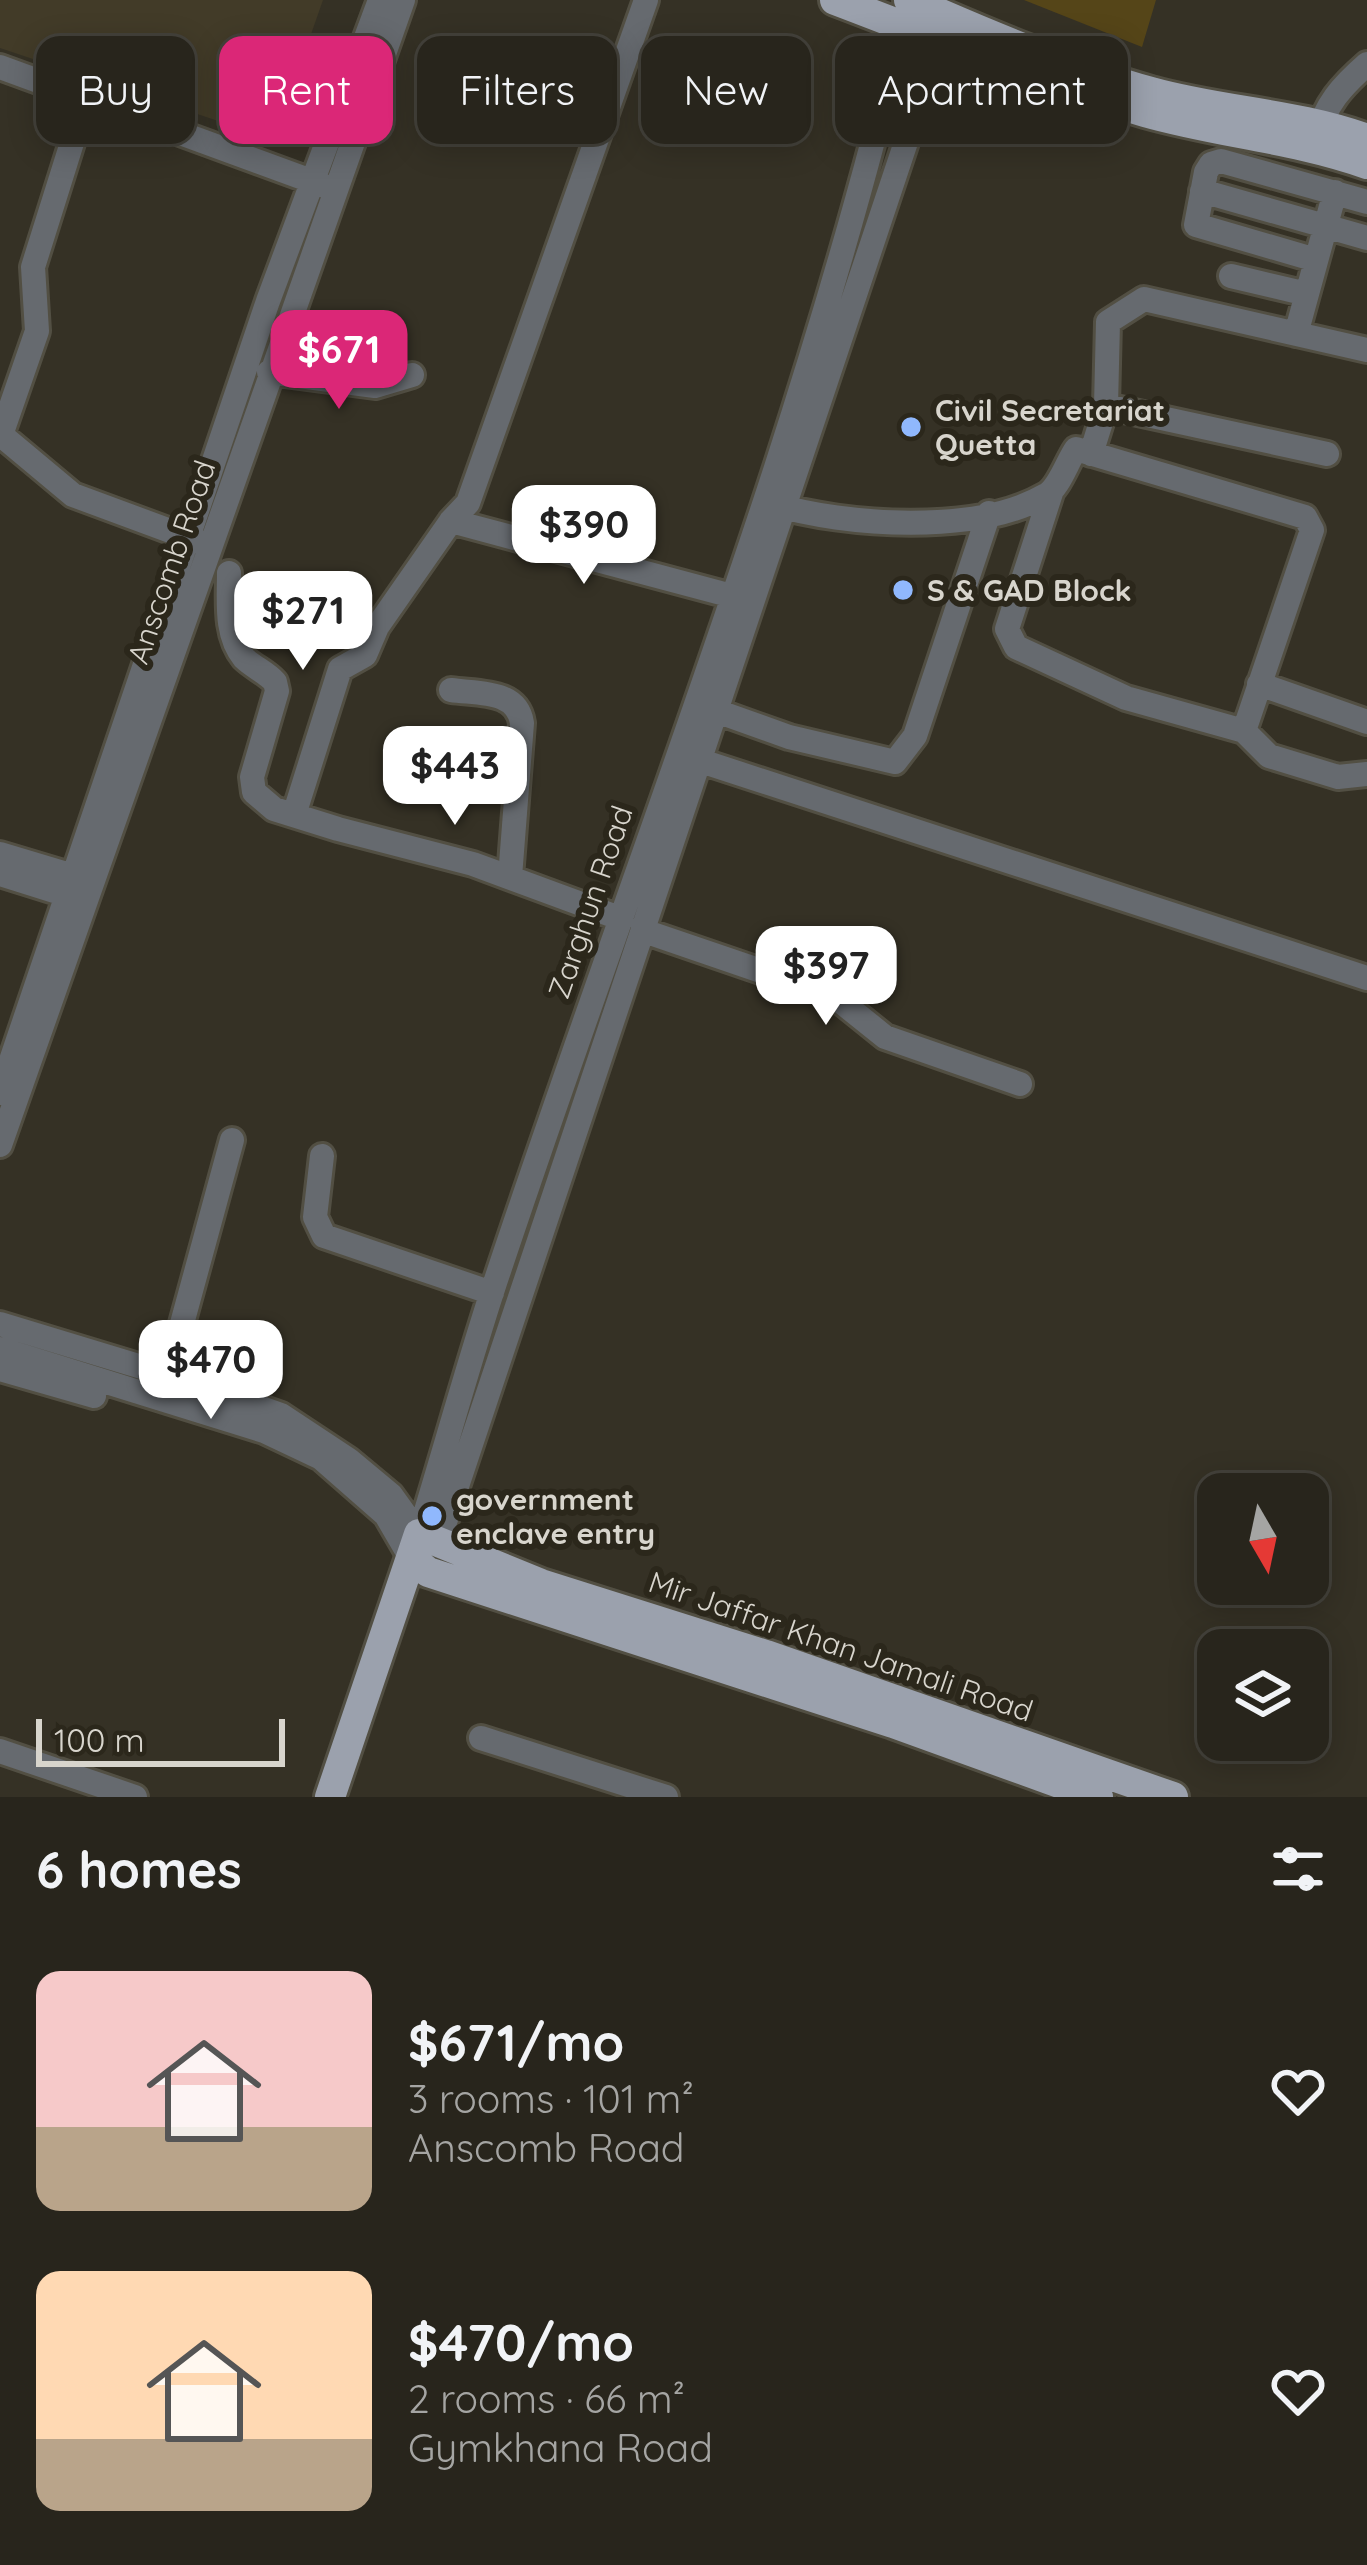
<!DOCTYPE html>
<html lang="en">
<head>
<meta charset="utf-8">
<style>
	body { margin:0; font-family:Quicksand,sans-serif; background:#302d25; color:#f1f3f6; height:100vh; display:flex; flex-direction:column; font-size:45px; white-space:nowrap }
	* { box-sizing:border-box; margin:0 }
	p { font-size:39px; color:#a5a5a3 }
	.icon { flex:none; width:66px; height:66px; fill:none; stroke:currentColor; stroke-width:2; stroke-linecap:round; stroke-linejoin:round }
	.map { position:relative; height:1797px; overflow:hidden }
	.sheet { display:flex; flex-direction:column; background:#28251c; flex:1 }
	.sheet>* { flex:none }
	.guide { position:absolute; left:36px; top:36px; width:1296px; height:108px; display:flex; gap:24px }
	.needle { width:78px; rotate:171deg }
	.controls { position:absolute; left:1197px; top:1473px; display:grid; gap:24px }
	.controls a { display:grid; place-items:center; width:132px; height:132px; border-radius:24px; background:#28251c; box-shadow:0 6px 30px #0003,0 0 0 3px #44423b; font-size:60px }
	.scale { position:absolute; left:36px; bottom:30px; width:249px; box-sizing:border-box; padding-left:12px; border:6px solid #d8d5cd; border-top:0; font-size:33px; line-height:42px; white-space:nowrap; color:#d8d5cd; -webkit-text-stroke:9px #2b271b; paint-order:stroke }
	.price { position:absolute; translate:-50% -102px; padding:0 27px; border-radius:24px; background:#fff; color:#222; font-size:39px; line-height:78px; filter:drop-shadow(0 3px 6px #0008) }
	.price::after { content:''; position:absolute; left:50%; top:72px; width:36px; height:27px; margin-left:-18px; background:inherit; clip-path:polygon(0 0,100% 0,50% 100%) }
	.price.on { background:#db2777; color:#fff }
	ul { padding:0; list-style:none }
	li { display:flex; align-items:center; gap:36px; height:300px; padding:0 36px }
	li span { display:grid; place-items:center; flex:none; width:336px; height:240px; border-radius:24px; color:#555 }
	li>.icon { margin-inline-start:auto }
	span .icon { width:144px; height:144px; fill:#fffc; stroke-width:1 }
	li b { font-size:51px }
	h2 { display:flex; justify-content:space-between; align-items:center; height:144px; padding:0 36px; font-size:51px }
	.tag { padding:0 42px; border-radius:24px; background:#28251c; box-shadow:0 6px 30px #0003,0 0 0 3px #44423b; font-size:42px; line-height:108px }
	.tag.on { background:#db2777; color:#fff }
	.map>svg:first-child { display:block }
</style>
</head>
<body>
<div class="map">
<svg width="1367" height="1797" viewBox="0 0 1367 1797">
	<rect width="100%" height="100%" fill="#353125"/>
	<path fill="#423b28" d="M0 0H323L302 60 248 131 0 48Z"/>
	<path fill="#554518" d="M1024 0H1156L1142 47Z"/>
	<g fill="none" stroke-linecap="round" stroke-linejoin="round">
		<g stroke="#524f43" stroke-width="30">
			<path id="minor" d="M0 67 325 186
				M1317 138C1324 105 1343 85 1367 64
				M1202 191 1367 238
				M1316 260 1196 225 1206 172 1211 164 1221 161 1367 202
				M1231 276 1307 294
				M1296 334 1335 192
				M269 372 375 386 412 375
				M1106 406 1327 454
				M0 434 73 495 200 542
				M1 435 37 331 33 267 86 98
				M1091 454 1106 406 1108 322 1144 299 1367 350
				M1051 493 1007 629 1016 647 1126 698 1244 731 1269 756 1338 777 1367 774
				M772 504C846 526 977 535 1046 495 1059 488 1067 462 1076 449L1305 517 1312 530 1244 731
				M451 521 732 596
				M229 573C229 601 225 635 244 658 253 667 266 672 275 682L277 691 252 777 254 792 274 809 338 829 473 864 622 919
				M1259 684 1367 722
				M451 690C480 694 517 690 522 723L510 877
				M705 707 789 737 895 762 915 736 989 513
				M701 761 1367 978
				M294 815 340 669 365 655 377 627 451 521 468 503 646 0
				M0 854 90 881
				M0 874 83 900
				M644 931 834 996 885 1037 1020 1084
				M0 1093 268 301 380 0
				M0 1145 403 0
				M322 1156 315 1217 324 1236 492 1293
				M0 1324 168 1375 281 1415 349 1460 391 1495 419 1534
				M0 1349 264 1431 321 1458 386 1515 411 1558
				M0 1369 94 1396
				M168 1375 232 1140
				M419 1534C444 1453 466 1372 492 1292 631 871 799 458 902 26
				M438 1543 910 130 932 40
				M481 1738 666 1797
				M0 1751 135 1797"/>
		</g>
		<g stroke="#524f43" stroke-width="36">
			<path id="major" d="M835 0C938 39 1039 81 1145 112 1219 133 1293 138 1367 164
				M909 0C986 34 1069 69 1151 92 1222 112 1296 113 1367 139
				M411 1558 428 1572 893 1723 1098 1797
				M330 1797 419 1534 541 1584 766 1655 1173 1797"/>
		</g>
		<use href="#minor" stroke="#666a6f" stroke-width="24"/>
		<use href="#major" stroke="#9ba1ad" stroke-width="30"/>
	</g>
	<g fill="#90b8fd" stroke="#2b271b" stroke-width="4.5">
		<circle cx="911" cy="427" r="12"/>
		<circle cx="903" cy="590" r="12"/>
		<circle cx="432" cy="1516" r="12"/>
	</g>
	<g text-anchor="middle" dominant-baseline="central" stroke-width="12" stroke-linejoin="round" paint-order="stroke">
		<g font-size="30" font-weight="bold" fill="#d8d5cd" stroke="#2b271b" text-anchor="start">
			<text x="935" y="410">Civil Secretariat<tspan x="935" dy="34">Quetta</tspan></text>
			<text x="927" y="590">S &amp; GAD Block</text>
			<text x="456" y="1499">government<tspan x="456" dy="34">enclave entry</tspan></text>
		</g>
		<g font-size="30" fill="#d8d5cd" stroke="#2b271b">
			<text transform="translate(171 562) rotate(-71)">Anscomb Road</text>
			<text transform="translate(590 902) rotate(-71)">Zarghun Road</text>
			<text transform="translate(841 1646) rotate(19)">Mir Jaffar Khan Jamali Road</text>
		</g>
	</g>
</svg>
<div class="controls">
<a><svg class="needle" viewBox="-14 -14 28 28"><path d="M0-13l5 13h-10z" fill="#e53935"/><path d="M0 13l5-13h-10z" fill="#a5a5a3"/></svg></a>
<a><svg class="icon" aria-label="layers" viewBox="0 0 24 24"><path d="M12 4l9 5-9 5-9-5zM3 14l9 5 9-5"/></svg></a>
</div>
<div class="scale">100 m</div>
<b class="price on" style="left:339px;top:412px">$671</b>
<b class="price" style="left:584px;top:587px">$390</b>
<b class="price" style="left:303px;top:673px">$271</b>
<b class="price" style="left:455px;top:828px">$443</b>
<b class="price" style="left:826px;top:1028px">$397</b>
<b class="price" style="left:211px;top:1422px">$470</b>
<div class="guide">
<a class="tag">Buy</a>
<a class="tag on">Rent</a>
<a class="tag">Filters</a>
<a class="tag">New</a>
<a class="tag">Apartment</a>
</div>
</div>
<section class="sheet">
<h2>6 homes<svg class="icon" aria-label="filters" viewBox="0 0 24 24"><path d="M4 7h16M4 17h16"/><circle cx="9" cy="7" r="2"/><circle cx="15" cy="17" r="2"/></svg></h2>
<ul>
<li><span style="background:linear-gradient(#f6c9c9 65%,#b9a48a 0)"><svg class="icon" aria-label="home" viewBox="0 0 24 24"><path d="M3 11l9-7 9 7M6 9v11h12V9"/></svg></span><div><b>$671/mo</b><p>3 rooms · 101 m²</p><p>Anscomb Road</p></div><svg class="icon" aria-label="heart" viewBox="0 0 24 24"><path d="M12 20l-8-8c-3-5 5-10 8-4 3-6 11-1 8 4z"/></svg></li>
<li><span style="background:linear-gradient(#ffd9b3 70%,#b9a48a 0)"><svg class="icon" aria-label="home" viewBox="0 0 24 24"><path d="M3 11l9-7 9 7M6 9v11h12V9"/></svg></span><div><b>$470/mo</b><p>2 rooms · 66 m²</p><p>Gymkhana Road</p></div><svg class="icon" aria-label="heart" viewBox="0 0 24 24"><path d="M12 20l-8-8c-3-5 5-10 8-4 3-6 11-1 8 4z"/></svg></li>
</ul>
</section>
</body>
</html>
